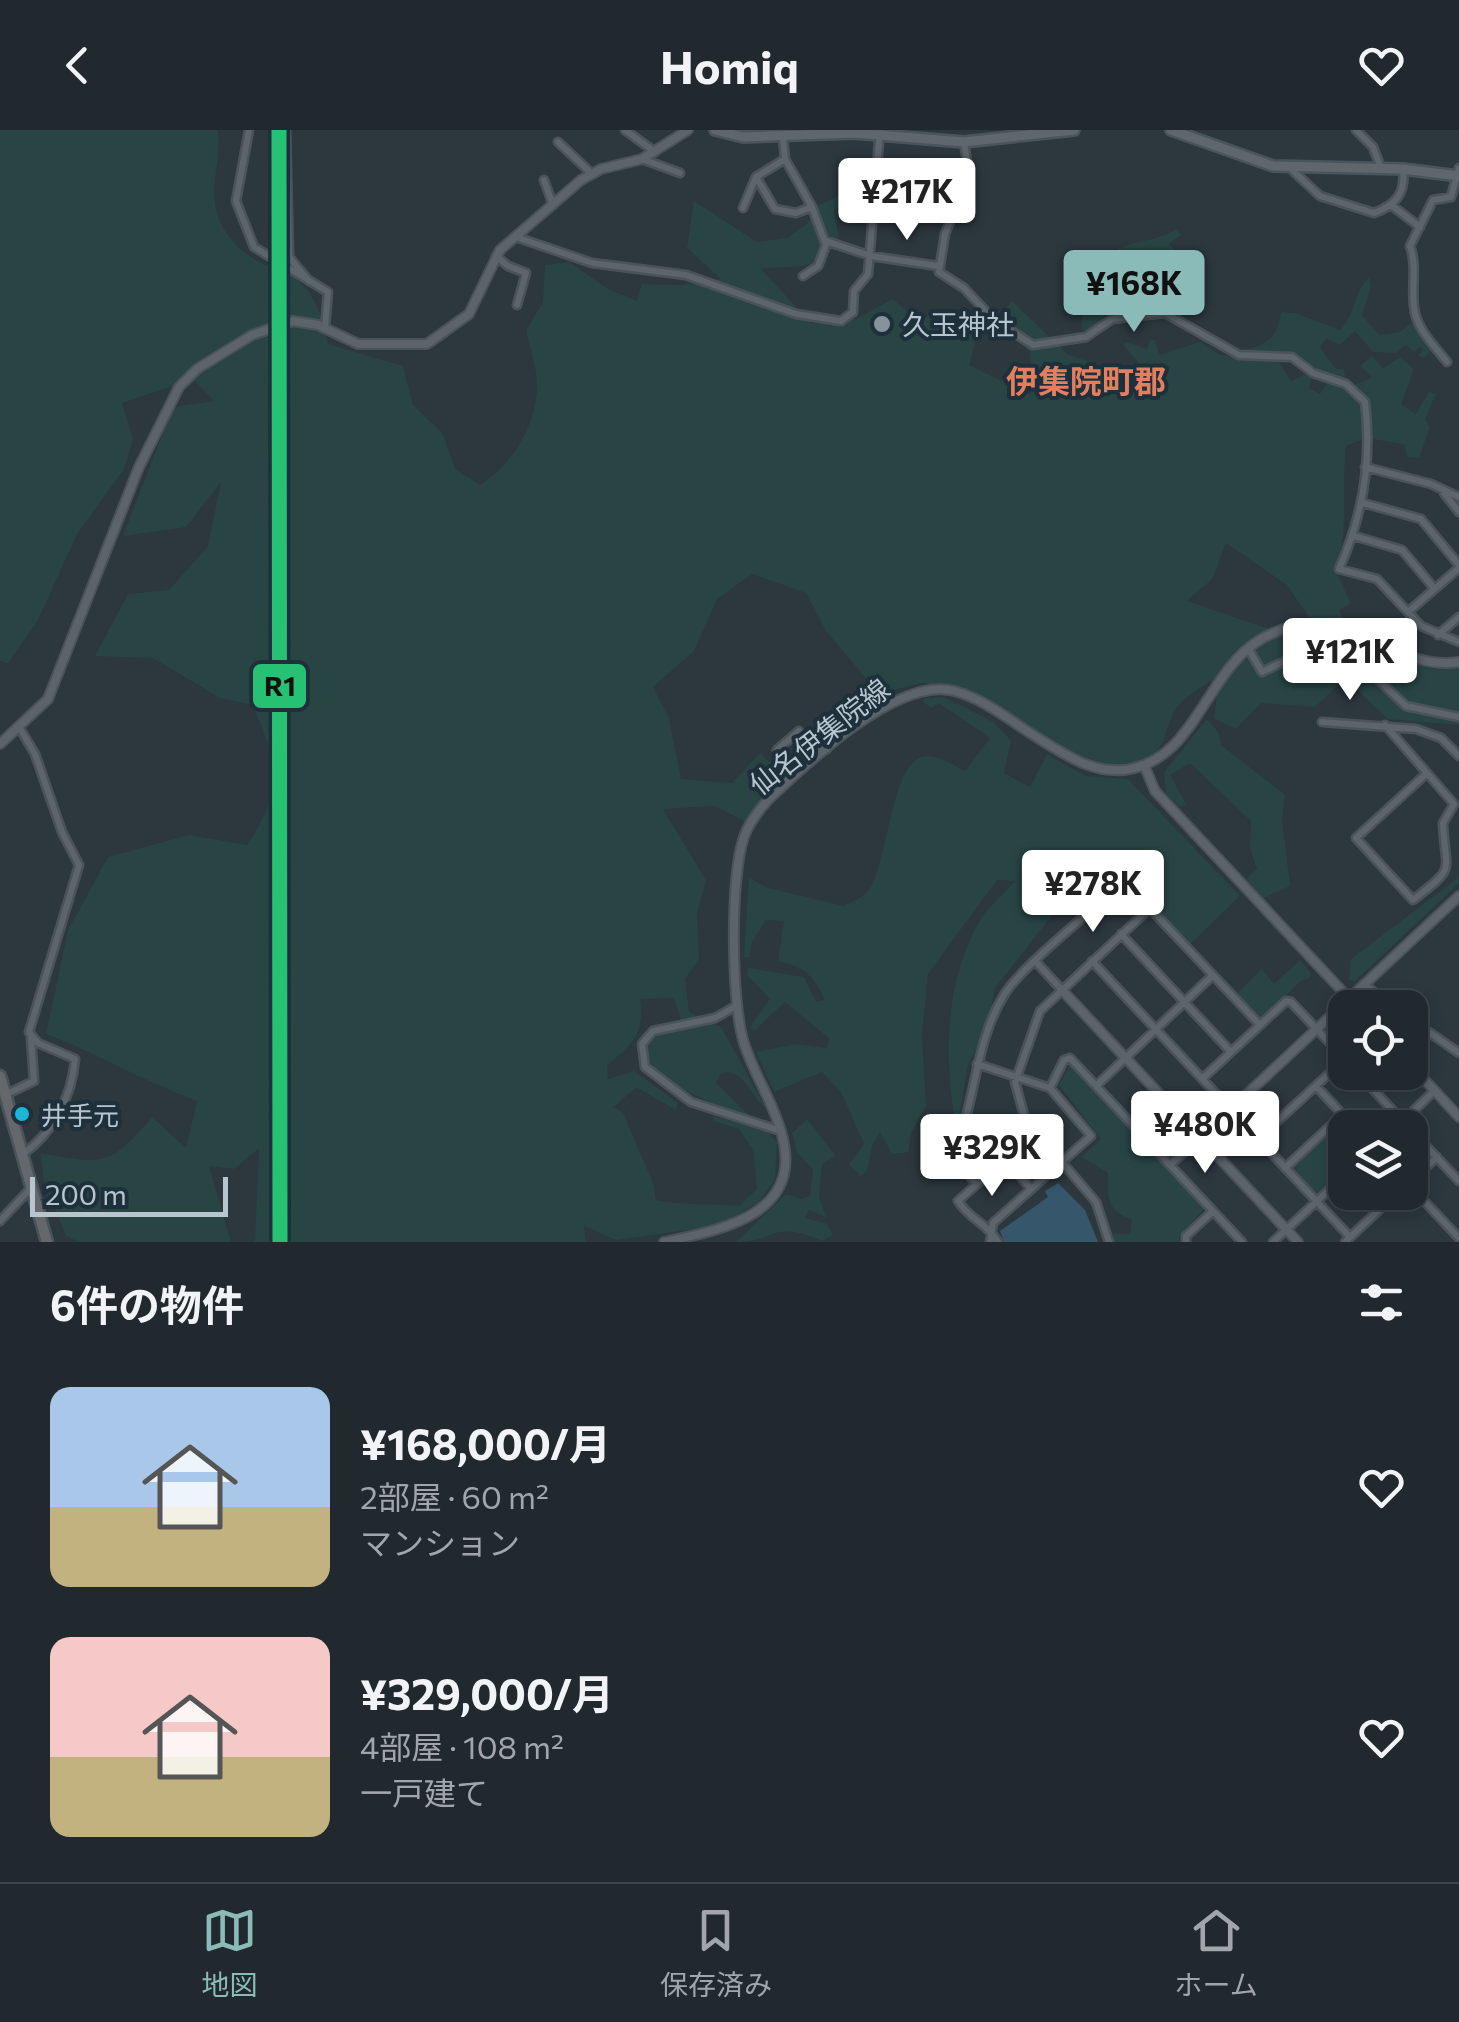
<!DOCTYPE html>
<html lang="ja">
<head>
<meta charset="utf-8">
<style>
	body { margin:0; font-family:Commissioner,"Noto Sans JP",sans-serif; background:#293136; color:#f1f3f6; height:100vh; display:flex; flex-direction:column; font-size:38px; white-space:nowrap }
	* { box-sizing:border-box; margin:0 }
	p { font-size:32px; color:#a2a6aa }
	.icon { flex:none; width:55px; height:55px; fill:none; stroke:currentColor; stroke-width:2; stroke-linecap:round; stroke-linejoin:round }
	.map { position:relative; height:1112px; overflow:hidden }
	.panel { display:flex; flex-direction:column; background:#21292e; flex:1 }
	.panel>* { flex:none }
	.tools { position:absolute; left:1328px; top:860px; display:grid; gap:20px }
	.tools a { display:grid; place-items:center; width:100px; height:100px; border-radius:20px; background:#21292e; box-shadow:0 5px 15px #0003,0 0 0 2px #3e454a; font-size:50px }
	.scale { position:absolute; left:30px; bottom:25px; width:198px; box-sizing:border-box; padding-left:10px; border:5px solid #b7c5cf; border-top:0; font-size:28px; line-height:35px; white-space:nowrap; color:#b7c5cf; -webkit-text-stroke:8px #1e303b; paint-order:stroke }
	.price { position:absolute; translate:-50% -85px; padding:0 22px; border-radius:10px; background:#fff; color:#222; font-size:32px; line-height:65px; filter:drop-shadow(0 2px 5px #0008) }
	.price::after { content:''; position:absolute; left:50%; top:60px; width:30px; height:22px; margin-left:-15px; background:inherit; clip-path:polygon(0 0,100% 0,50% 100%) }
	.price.active { background:#8bbbb9; color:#111 }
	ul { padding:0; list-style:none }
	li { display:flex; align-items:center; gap:30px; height:250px; padding:0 50px }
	li span { display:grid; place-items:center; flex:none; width:280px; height:200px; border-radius:20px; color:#555 }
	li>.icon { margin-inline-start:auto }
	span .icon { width:120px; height:120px; fill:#fffc; stroke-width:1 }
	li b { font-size:42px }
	h2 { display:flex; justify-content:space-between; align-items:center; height:120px; padding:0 50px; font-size:42px }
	header { display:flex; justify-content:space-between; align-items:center; height:130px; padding:0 50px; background:#21292e; font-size:45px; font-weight:700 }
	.tab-bar { display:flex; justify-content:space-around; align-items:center; height:140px; border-top:2px solid #3e454a; background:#21292e; font-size:28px; color:#a2a6aa }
	.tab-bar a { display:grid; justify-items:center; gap:5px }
	.tab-bar .active { color:#8bbbb9 }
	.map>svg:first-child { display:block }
</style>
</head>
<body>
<header><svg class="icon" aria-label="back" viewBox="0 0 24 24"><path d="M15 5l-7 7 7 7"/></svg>Homiq<svg class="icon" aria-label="heart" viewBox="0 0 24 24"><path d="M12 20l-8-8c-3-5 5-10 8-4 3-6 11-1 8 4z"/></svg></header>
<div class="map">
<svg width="1459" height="1112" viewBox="0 0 1459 1112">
	<rect width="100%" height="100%" fill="#2c373e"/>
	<path fill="#284544" d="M0 0H218C222 34 204 66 224 99 262 160 310 115 328 214L403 236 413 275 443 304 455 339 480 355C512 335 537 295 537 255 537 238 530 218 526 200L543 172 545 135 569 132 608 159 637 171 642 154 683 155 721 149 687 118 694 71 757 112 787 108 807 94 819 75 852 60 834 82 839 109C813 145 798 134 761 139L811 193 856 189 893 169 920 194 934 179 977 206 969 235 1031 265 1030 222 997 189 1012 171 1067 224 1128 245 1141 236 1124 216 1126 212 1147 219 1150 209 1155 210 1159 225 1200 212 1220 225 1279 232 1291 251 1305 244 1312 247 1309 258 1320 264 1328 252 1345 259 1372 247 1360 236 1372 226 1383 238 1400 227 1414 239 1401 274 1416 284 1429 262 1436 264 1425 289 1430 297 1419 328 1407 327 1404 314 1366 308 1346 316C1341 357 1350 402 1335 439L1351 473 1339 480 1344 489 1309 487 1287 455 1226 413 1212 449 1187 471 1287 505 1339 503 1413 534 1432 539 1459 538V595L1388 589 1345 548 1315 577 1261 573 1236 599 1214 588 1218 556 1211 551C1200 558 1186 566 1178 576 1169 587 1168 601 1162 613 1148 640 1114 637 1089 632L958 558 921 553 879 564 826 501 806 463 752 444 717 469 694 521 653 557 669 588 681 649 732 653 760 623 784 645 746 692 715 676 663 679 706 750 697 783 699 829 685 849 689 882 721 897 766 978C750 967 745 937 721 943L716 953 752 988C716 973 658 958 644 920L650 908 681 890 674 868 640 869C645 902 633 915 607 935L608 949 634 941 678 973 676 980 636 957 614 977 623 983 654 1055 656 1070C684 1076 710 1073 739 1076L757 1059 753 1020 739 999 713 991 714 986 766 1001 777 1012 775 1049 759 1072 736 1086 709 1097 616 1110 584 1096 586 1112H255L259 1018 234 1039 209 1036 231 1112H79L66 1106 44 1052 40 1023C103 1034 109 1038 152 987L186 1018 197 971C145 952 99 924 46 904L68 800 108 727 189 705 247 715C285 658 278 636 253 575L220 568 153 528 95 526 128 464 169 460 208 416 221 352 186 397 123 406 173 277 214 271 193 249 122 273 133 309 124 339 77 404 38 490 8 533 0 531Z
		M1176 99 1181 105 1168 114 1179 123 1176 135 1146 143 1141 157C1119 164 1107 188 1088 202L1082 200 1083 161C1100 152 1097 136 1111 124 1130 108 1155 114 1176 99Z
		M1369 147 1371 157 1362 185 1379 205 1400 202 1414 191 1433 219 1424 228 1418 226 1423 220 1420 217 1414 222 1406 215 1396 223 1373 222 1355 201 1340 215 1326 208 1320 217 1335 238 1344 240 1346 251 1315 240 1294 223 1236 221C1264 217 1277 211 1281 182L1295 183 1340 200C1355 186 1353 163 1369 147Z
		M944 567 995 593 1011 611 1004 643 1030 657 1047 624 1085 646 1128 649 1240 766 1189 815 1125 744 1107 761 1095 749 1054 783 995 858 988 895 968 935 955 1009 940 1020 939 1005 954 984C944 921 946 850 979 792 987 777 1004 764 1015 751L997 750 928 844 922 904 926 976 911 1003 908 1022 892 1024 880 1002 872 1016 867 1041 861 1046 849 1034 864 1014 841 962 822 942 774 962 756 922 796 914 826 918 830 909 785 872 754 901 750 897 770 869 747 845 748 838 804 847 816 872 825 870C813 845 805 837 778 831L784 791 766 790 752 812 749 827H744L749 747 765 757 843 776C851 772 864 767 869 760 888 732 891 635 922 627 936 623 953 635 965 641L990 608 939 573 931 578 923 572 924 568Z
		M1207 589 1219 603 1221 615 1285 665 1282 690 1290 756 1264 768 1246 749 1257 739 1250 718 1251 691 1190 633 1170 645 1187 676H1178L1166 663 1164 642Z
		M1459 747V753L1354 852 1349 849 1351 829Z
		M1300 830 1311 843 1309 849 1302 850 1261 889 1237 864 1262 839 1274 854Z
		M1071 933 1205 1078 1179 1107 1180 1112H1114L1113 1104H1130L1132 1089C1107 1082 1107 1066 1108 1043L1081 1027 1101 1009 1059 955Z
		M807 989 836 1026 822 1034 819 1068 826 1087 809 1080 805 1088 826 1093 833 1105 822 1111C773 1089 775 1112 736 1112L786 1064 802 1069 810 1066 813 1040 797 1022 792 1003Z
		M1340 991 1351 997 1345 998V1040L1314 1065 1293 1036Z"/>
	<path fill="#35566b" d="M1058 1053 1085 1080 1098 1112H1004L1000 1101 1048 1067 1045 1061Z"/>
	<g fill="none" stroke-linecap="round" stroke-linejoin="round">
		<g stroke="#4b5358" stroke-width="11">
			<path id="street" d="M249 0 236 71 254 117 328 162 325 198
				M286 0 289 127 309 151
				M625 0 655 22
				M1356 0 1373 17 1381 38
				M783 7 785 29 756 47 775 79 796 83 812 77 785 29
				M558 12 591 43
				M964 12 969 45 945 104 939 142 964 158 994 190 1033 215 1086 207 1112 189 1165 183 1239 225 1292 227 1313 243 1346 254 1365 272C1372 330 1363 386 1339 439L1377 449 1421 496 1459 512
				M642 29 680 43
				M1290 38 1320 66 1374 83C1396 75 1406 63 1403 39
				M544 50 553 75
				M1391 75 1420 97
				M743 78 756 47
				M516 107 592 133 686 145 796 184 841 191 853 182 854 161 868 144 880 0
				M826 111 871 126 938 136
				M496 126 508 136 526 143 517 175
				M803 146 818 136 826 115 812 77
				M1447 232C1436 218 1419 201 1415 183 1410 161 1418 138 1410 116L1433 70 1451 67 1459 38
				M1365 337 1431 354 1459 367
				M1444 363 1459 382
				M1363 373 1421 389 1459 435
				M1354 406 1402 420 1434 458
				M1408 482 1459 438
				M1438 505 1459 487
				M1248 518 1262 542 1308 520 1327 518 1354 527 1406 576 1459 587
				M1322 592 1416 599 1441 608 1459 626
				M1385 595 1427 643
				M19 597 35 624 62 702 79 735 29 902 38 913 75 929C72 967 53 1003 23 1024
				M799 601 777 620 787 636 818 615 827 619
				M1427 643 1454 674 1443 693C1445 744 1458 735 1413 770L1356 708Z
				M1121 804 1231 922
				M1092 831 1350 1107
				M1037 833 1061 859
				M1364 854 1394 878
				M736 876 715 888 653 901 642 914 645 937 691 972 781 1001
				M1410 889 1459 923
				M977 934 1050 958 1064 930 1070 928 1242 1112
				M1357 942 1409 998
				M1202 949 1286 871 1291 872 1345 929 1258 1009
				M1096 956 1213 845
				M1316 956 1355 998
				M7 964 34 951 31 908
				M968 986 1031 1059
				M1403 991 1434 961
				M1410 999 1459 1051
				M1170 1035 1200 1008
				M1285 1038 1342 985
				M1410 1052 1437 1027
				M977 1054 1006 1029
				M1410 1056 1459 1108
				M0 1091 30 1059
				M990 1112 993 1093 1091 1006 1050 958
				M998 1112C988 1094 969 1089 958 1071L977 1054 951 1026C977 976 973 915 1004 865 1021 837 1093 780 1121 754L1126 753 1260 895
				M1109 1112 1096 1072 1025 989 1015 952 1040 881 1150 778
				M1186 1112V1106L1213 1081
				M1273 1112 1345 1045
				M1345 1112 1398 1062"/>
		</g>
		<g stroke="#4b5358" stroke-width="12">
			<path id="secondary" d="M0 614 48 569 139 337 179 257 197 239 252 205 293 191 318 195 358 214H427L469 184 500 120 581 50 601 39 642 29 688 0
				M1144 635 1155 661 1358 878
				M1061 859 1298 1112
				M1410 934 1459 987
				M1200 1008 1459 766
				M664 1112C719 1100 804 1086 782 1005 774 973 754 945 744 913 731 873 730 747 744 707 749 692 759 680 769 669 808 632 898 546 954 561 986 569 1017 596 1046 613 1071 628 1094 643 1124 640 1196 632 1205 540 1263 508 1348 462 1387 543 1459 532"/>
		</g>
		<g stroke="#4a545b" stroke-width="14">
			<path id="primary" d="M715 0 743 7 854 3 964 12 1074 0
				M1171 0 1273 36 1403 39 1459 46"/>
		</g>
		<g stroke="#495359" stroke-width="15">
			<path id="highway" d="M0 946 47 1112"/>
		</g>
		<use href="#street" stroke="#5d656c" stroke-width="6"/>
		<use href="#secondary" stroke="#5c636a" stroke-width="8"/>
		<use href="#primary" stroke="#5f676d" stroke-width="9"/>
		<use href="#highway" stroke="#64676b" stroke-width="10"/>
		<g stroke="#1e303b" stroke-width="22">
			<path id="rail-1" d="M279 0 280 1112"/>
		</g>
		<use href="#rail-1" stroke="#26c172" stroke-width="15"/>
	</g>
	<circle fill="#86939c" stroke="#1e303b" stroke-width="4" cx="882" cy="194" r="10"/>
	<circle fill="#1ab6d8" stroke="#1e303b" stroke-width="4" cx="22" cy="984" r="9"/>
	<g text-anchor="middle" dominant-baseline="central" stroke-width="8" stroke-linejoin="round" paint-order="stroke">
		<g font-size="26" fill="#b7c5cf" stroke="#1e303b" text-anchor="start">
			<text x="41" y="984">井手元</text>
		</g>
		<g font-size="28" fill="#b7c5cf" stroke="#1e303b" text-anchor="start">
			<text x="902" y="194">久玉神社</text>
		</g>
		<g font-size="28" fill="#b7c5cf" stroke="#1e303b">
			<text transform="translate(819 606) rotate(-38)">仙名伊集院線</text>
		</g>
		<g font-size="32" font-weight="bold" fill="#e27f5f" stroke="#1e303b">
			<text x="1086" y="250">伊集院町郡</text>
		</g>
	</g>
	<rect stroke="#1e303b" stroke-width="4" x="251" y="532" width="57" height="48" rx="10" fill="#26c172"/>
	<g font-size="28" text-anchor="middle" font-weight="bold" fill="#111">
		<text x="280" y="566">R1</text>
	</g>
</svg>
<div class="tools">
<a><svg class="icon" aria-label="locate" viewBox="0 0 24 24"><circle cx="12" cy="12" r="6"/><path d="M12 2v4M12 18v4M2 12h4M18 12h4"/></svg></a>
<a><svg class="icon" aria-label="layers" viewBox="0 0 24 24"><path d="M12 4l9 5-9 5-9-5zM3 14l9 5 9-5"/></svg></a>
</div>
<div class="scale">200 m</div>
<b class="price" style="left:907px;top:113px">¥217K</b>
<b class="price active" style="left:1134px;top:205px">¥168K</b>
<b class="price" style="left:1350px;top:573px">¥121K</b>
<b class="price" style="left:1093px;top:805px">¥278K</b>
<b class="price" style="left:1205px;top:1046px">¥480K</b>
<b class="price" style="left:992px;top:1069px">¥329K</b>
</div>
<section class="panel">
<h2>6件の物件<svg class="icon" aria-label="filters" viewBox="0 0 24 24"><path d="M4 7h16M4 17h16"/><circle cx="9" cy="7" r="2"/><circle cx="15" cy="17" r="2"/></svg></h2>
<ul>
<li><span style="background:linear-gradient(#a9c7e8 60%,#c2b280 0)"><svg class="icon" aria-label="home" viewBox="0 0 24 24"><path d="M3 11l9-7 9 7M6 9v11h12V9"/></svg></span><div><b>¥168,000/月</b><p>2部屋 · 60 m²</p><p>マンション</p></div><svg class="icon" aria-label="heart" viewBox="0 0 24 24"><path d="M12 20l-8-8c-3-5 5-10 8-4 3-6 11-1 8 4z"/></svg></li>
<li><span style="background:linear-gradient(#f6c9c9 60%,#c2b280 0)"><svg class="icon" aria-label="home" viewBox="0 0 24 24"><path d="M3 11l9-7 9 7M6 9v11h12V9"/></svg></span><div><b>¥329,000/月</b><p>4部屋 · 108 m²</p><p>一戸建て</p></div><svg class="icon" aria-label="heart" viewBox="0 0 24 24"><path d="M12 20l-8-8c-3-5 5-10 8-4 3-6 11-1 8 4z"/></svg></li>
</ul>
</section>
<nav class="tab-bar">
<a class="active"><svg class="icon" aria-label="map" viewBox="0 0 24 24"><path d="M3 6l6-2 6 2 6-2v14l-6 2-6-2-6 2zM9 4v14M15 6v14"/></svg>地図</a>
<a><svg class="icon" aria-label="saved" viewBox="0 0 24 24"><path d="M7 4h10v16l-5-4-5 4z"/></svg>保存済み</a>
<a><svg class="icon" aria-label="home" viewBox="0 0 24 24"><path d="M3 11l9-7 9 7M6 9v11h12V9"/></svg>ホーム</a>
</nav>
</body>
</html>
